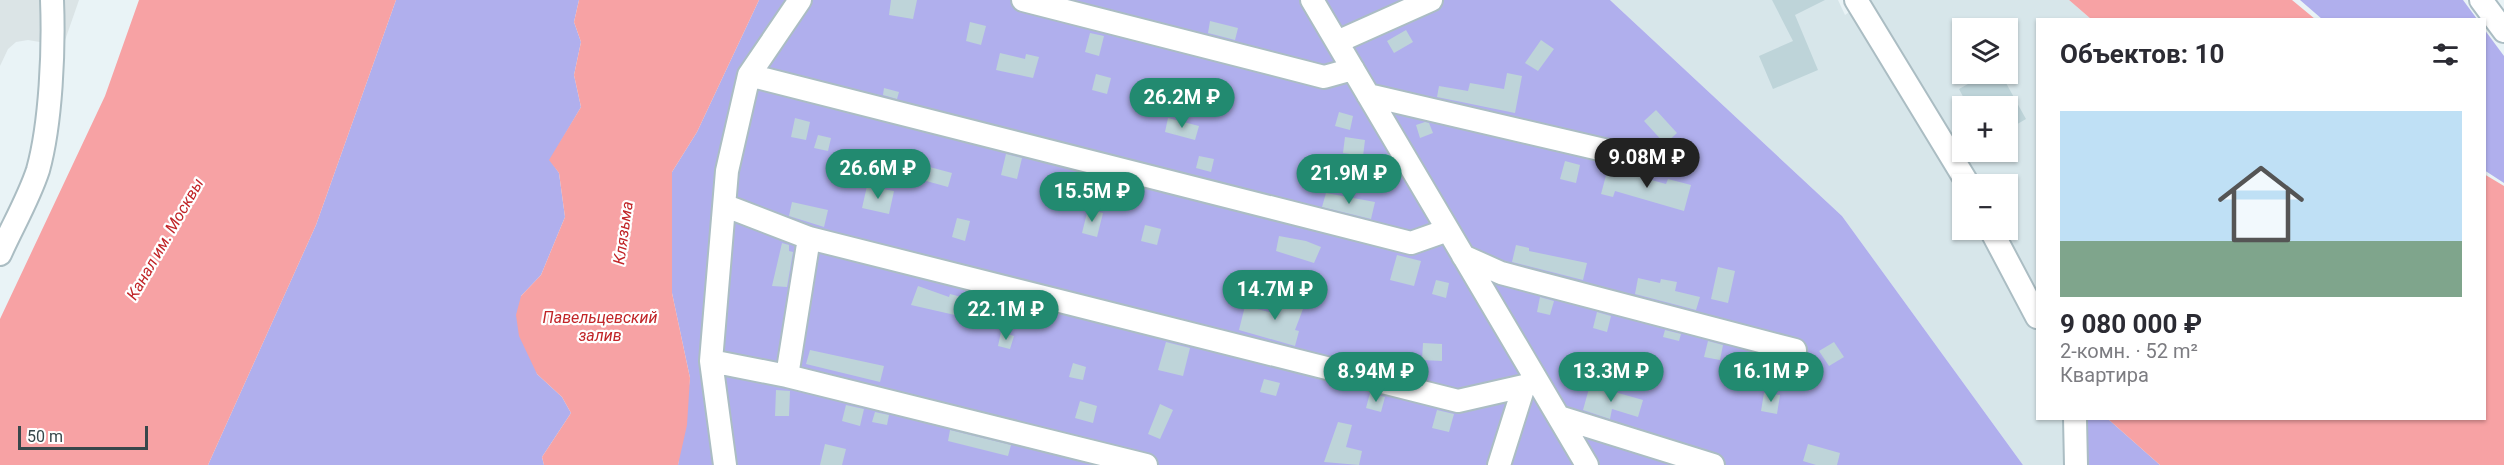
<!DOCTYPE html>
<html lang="ru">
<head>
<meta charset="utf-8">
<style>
	body { margin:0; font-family:Roboto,sans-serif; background:#f7f7f7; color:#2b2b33; height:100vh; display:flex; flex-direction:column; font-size:22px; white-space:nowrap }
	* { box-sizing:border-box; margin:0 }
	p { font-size:20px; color:#7c7c81 }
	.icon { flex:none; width:33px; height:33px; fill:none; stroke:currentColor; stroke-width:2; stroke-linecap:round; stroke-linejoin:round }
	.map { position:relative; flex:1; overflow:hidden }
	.sheet { position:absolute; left:2036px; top:18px; width:450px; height:402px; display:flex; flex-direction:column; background:#fff; border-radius:0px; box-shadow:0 2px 4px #0004 }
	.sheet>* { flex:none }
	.buttons { position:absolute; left:1952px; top:18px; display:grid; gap:12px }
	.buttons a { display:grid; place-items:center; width:66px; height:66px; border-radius:0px; background:#fff; box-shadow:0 2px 4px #0004; font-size:30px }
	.scale { position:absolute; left:18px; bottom:15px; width:130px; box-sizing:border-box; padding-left:6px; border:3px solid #37474b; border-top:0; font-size:16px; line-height:21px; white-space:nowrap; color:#37474b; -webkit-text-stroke:4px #fff; paint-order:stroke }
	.price { position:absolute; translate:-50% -51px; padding:0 14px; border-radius:21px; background:#228a70; color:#fff; font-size:20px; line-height:39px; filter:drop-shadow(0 2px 3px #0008) }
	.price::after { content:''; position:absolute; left:50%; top:36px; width:18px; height:14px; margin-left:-9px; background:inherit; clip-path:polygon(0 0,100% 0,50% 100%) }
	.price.selected { background:#222; color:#fff }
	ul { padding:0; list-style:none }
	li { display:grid; align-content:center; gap:12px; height:318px; padding:0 24px }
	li+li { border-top:2px solid #e1e1e2 }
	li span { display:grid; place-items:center; height:186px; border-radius:0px; color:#555 }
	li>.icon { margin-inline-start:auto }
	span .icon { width:108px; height:108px; fill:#fffc; stroke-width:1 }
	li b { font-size:26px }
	h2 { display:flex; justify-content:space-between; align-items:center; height:72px; padding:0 24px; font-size:26px }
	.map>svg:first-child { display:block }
</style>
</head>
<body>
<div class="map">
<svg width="2504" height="465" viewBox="0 0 2504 465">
	<rect width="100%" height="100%" fill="#e9f3f6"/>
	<path fill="#d7e6ea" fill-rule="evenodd" d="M1610 0H1838L1845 15 1867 0H2069L2091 19 2037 20V418L2082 419 2071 465H2023L1842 216ZM1962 28H2007V74H1962ZM1962 106H2007V152H1962ZM1962 184H2007V230H1962Z"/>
	<path fill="#dbe4e6" d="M0 0H79L63 46 28 40 16 42 8 49 0 66Z"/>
	<path fill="#b0afed" d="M396 0H579L574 22 581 42 574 75 581 107 550 160 559 173 565 217 541 275 521 296 537 374 562 397 571 413 542 457 544 465H208L316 225Z
		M759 0H1610L1842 216 2023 465H678L690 378 672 293V172L697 132Z
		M2300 0H2463L2477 19H2322Z
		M2484 29 2504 56V183L2484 170Z
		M2082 418 2108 419 2160 465H2071Z"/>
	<path fill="#f7a2a4" d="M139 0H396L316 225 208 465H0V319L105 96Z
		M579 0H759L697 132 672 172V293L690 378 687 425 678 465H544L542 457 571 413 562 397 537 374 519 336 516 315 521 296 541 275 565 217 559 173 549 160 581 107 574 75 581 42 574 22Z
		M2069 0H2292L2315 19H2091Z
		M2484 174 2504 186V465H2160L2108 419 2484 418Z"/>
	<path fill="#bed4d9" d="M891 0H917L913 19 889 15Z
		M1772 0H1825L1795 15 1818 70 1773 89 1759 56 1793 41Z
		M1210 21 1238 28 1235 40 1208 33Z
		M970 22 986 26 981 45 966 41Z
		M1406 30 1413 42 1394 53 1387 41Z
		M1090 33 1104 36 1099 56 1085 52Z
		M1541 40 1554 49 1538 71 1525 63Z
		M1000 53 1025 59 1026 54 1039 57 1033 78 996 70Z
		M1507 73 1522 76 1515 113 1437 97 1439 86 1468 91 1470 83 1504 89Z
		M1096 74 1111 78 1107 94 1092 90Z
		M1986 74H2001L2026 119 2007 130V106H1968L1959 89Z
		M884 88 899 92 897 99 883 95Z
		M1656 110 1677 133 1665 144 1644 121Z
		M1339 112 1353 116 1350 130 1335 126Z
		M795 118 810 122 806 140 791 137Z
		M1168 118 1199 126 1195 140 1165 132Z
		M1425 122 1429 123 1433 133 1420 138 1416 125Z
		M818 135 831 138 828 151 814 148Z
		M1345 137 1365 140 1363 156 1343 153Z
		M1006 154 1022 158 1017 179 1001 175Z
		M1199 156 1214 159 1211 172 1196 168Z
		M907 161 952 173 948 187 919 179 918 184 902 180Z
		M1565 161 1580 165 1576 183 1560 179Z
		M1608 168 1666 184 1668 179 1691 185 1684 211 1615 191 1613 197 1601 194Z
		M867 186 894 191 889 214 862 208Z
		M1326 193 1375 202 1371 219 1322 207Z
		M792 202 828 210 824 227 789 216Z
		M1088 209 1103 213 1097 237 1082 233Z
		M957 218 970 221 965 241 952 237Z
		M1145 225 1161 229 1157 245 1141 241Z
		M1279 236 1306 241 1321 247 1314 263 1276 251Z
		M782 243 789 245V251L793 252 787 287 772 286Z
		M1516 245 1529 248V251L1587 263 1583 280 1512 262Z
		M1397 255 1421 261 1414 286 1390 280Z
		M1718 267 1735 271 1728 303 1711 299Z
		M1638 278 1660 283 1661 279 1677 282 1675 291 1700 297 1696 310 1635 294Z
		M1436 280 1449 283 1446 298 1432 294Z
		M918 286 949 297 950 294 973 300 968 318 911 305Z
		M1284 293 1306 301 1295 330 1299 331 1295 346 1239 330 1245 306 1277 314Z
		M1540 297 1554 301 1550 315 1537 312Z
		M1597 312 1611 316 1607 332 1593 328Z
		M1665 330 1681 334 1679 341 1663 337Z
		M1001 332 1014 336 1010 349 998 346Z
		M1708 341 1723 345 1720 360 1704 357Z
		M1166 342 1190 348 1183 376 1158 370Z
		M1834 342 1844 357 1829 366 1819 351Z
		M1423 343 1442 344V361L1422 360Z
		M810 350 884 366 880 382 806 364Z
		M1750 352 1767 357 1762 376 1745 372Z
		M1073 363 1086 367 1083 380 1069 377Z
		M1804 366 1817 369 1813 387 1792 382 1795 368 1803 369Z
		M1264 379 1280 383 1276 396 1260 392Z
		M1590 385 1643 400 1638 417 1612 409 1610 419 1583 410Z
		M776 390 790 391 789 416H775Z
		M1370 393 1385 397 1381 412 1366 408Z
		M1764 393 1780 395 1777 414 1761 411Z
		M1080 401 1097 406 1093 423 1075 418Z
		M1160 404 1173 410 1160 439 1148 434Z
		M846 405 864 409 860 426 842 421Z
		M1437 410 1454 414 1449 432 1432 428Z
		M875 412 889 415 887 425 872 422Z
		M1338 422 1352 425 1346 447 1362 451 1359 465 1324 462Z
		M950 430 1011 445 1008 456 948 441Z
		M825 444 846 449 842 465H820Z
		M1808 444 1840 453 1837 465H1816L1803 461Z"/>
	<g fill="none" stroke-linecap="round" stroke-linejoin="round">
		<g stroke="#abbdc3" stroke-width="26">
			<path id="minor" d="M1023 0 1324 77 1353 69
				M1312 0 1587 465
				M1856 0 1968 184
				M2481 0 2504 31
				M1337 42 1431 0
				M749 75 1411 243 1448 230
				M1368 95 1664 164
				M726 206 809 238 1458 401 1524 386
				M1991 230 2037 317
				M0 254C12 227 29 198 38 170 51 123 54 49 52 0
				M1463 256 1501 273 1795 350
				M711 361 787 376 1146 465
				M787 376 809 238
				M1559 417 1713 465
				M2075 418 2076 465
				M725 465 711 361 727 171 749 75 800 0
				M1499 465 1524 386 1534 381"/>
		</g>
		<use href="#minor" stroke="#fff" stroke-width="22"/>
	</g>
	<g text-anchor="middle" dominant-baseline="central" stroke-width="4.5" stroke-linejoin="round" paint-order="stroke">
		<g font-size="16" font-style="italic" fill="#c12528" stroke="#fff">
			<text transform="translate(623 233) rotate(-82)">Клязьма</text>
			<text transform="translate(165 239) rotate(-60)">Канал им. Москвы</text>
			<text x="600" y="317">Павельцевский<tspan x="600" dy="18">залив</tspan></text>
		</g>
	</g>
</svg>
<div class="buttons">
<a><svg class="icon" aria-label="layers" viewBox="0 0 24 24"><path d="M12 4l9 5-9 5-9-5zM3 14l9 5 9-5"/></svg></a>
<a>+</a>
<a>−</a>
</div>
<div class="scale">50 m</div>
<b class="price" style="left:1182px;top:129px">26.2M ₽</b>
<b class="price selected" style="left:1647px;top:189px">9.08M ₽</b>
<b class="price" style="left:878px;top:200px">26.6M ₽</b>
<b class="price" style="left:1349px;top:205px">21.9M ₽</b>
<b class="price" style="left:1092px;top:223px">15.5M ₽</b>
<b class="price" style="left:1275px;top:321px">14.7M ₽</b>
<b class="price" style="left:1006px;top:341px">22.1M ₽</b>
<b class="price" style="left:1376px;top:403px">8.94M ₽</b>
<b class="price" style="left:1611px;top:403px">13.3M ₽</b>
<b class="price" style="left:1771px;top:403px">16.1M ₽</b>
<section class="sheet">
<h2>Объектов: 10<svg class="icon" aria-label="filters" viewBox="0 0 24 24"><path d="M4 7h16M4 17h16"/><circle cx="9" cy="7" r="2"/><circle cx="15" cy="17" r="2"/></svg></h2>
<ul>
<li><span style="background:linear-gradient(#bfe0f5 70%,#7fa58c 0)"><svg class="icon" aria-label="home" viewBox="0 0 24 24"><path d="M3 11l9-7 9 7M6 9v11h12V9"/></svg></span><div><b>9 080 000 ₽</b><p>2-комн. · 52 m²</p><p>Квартира</p></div></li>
</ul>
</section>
</div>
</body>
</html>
